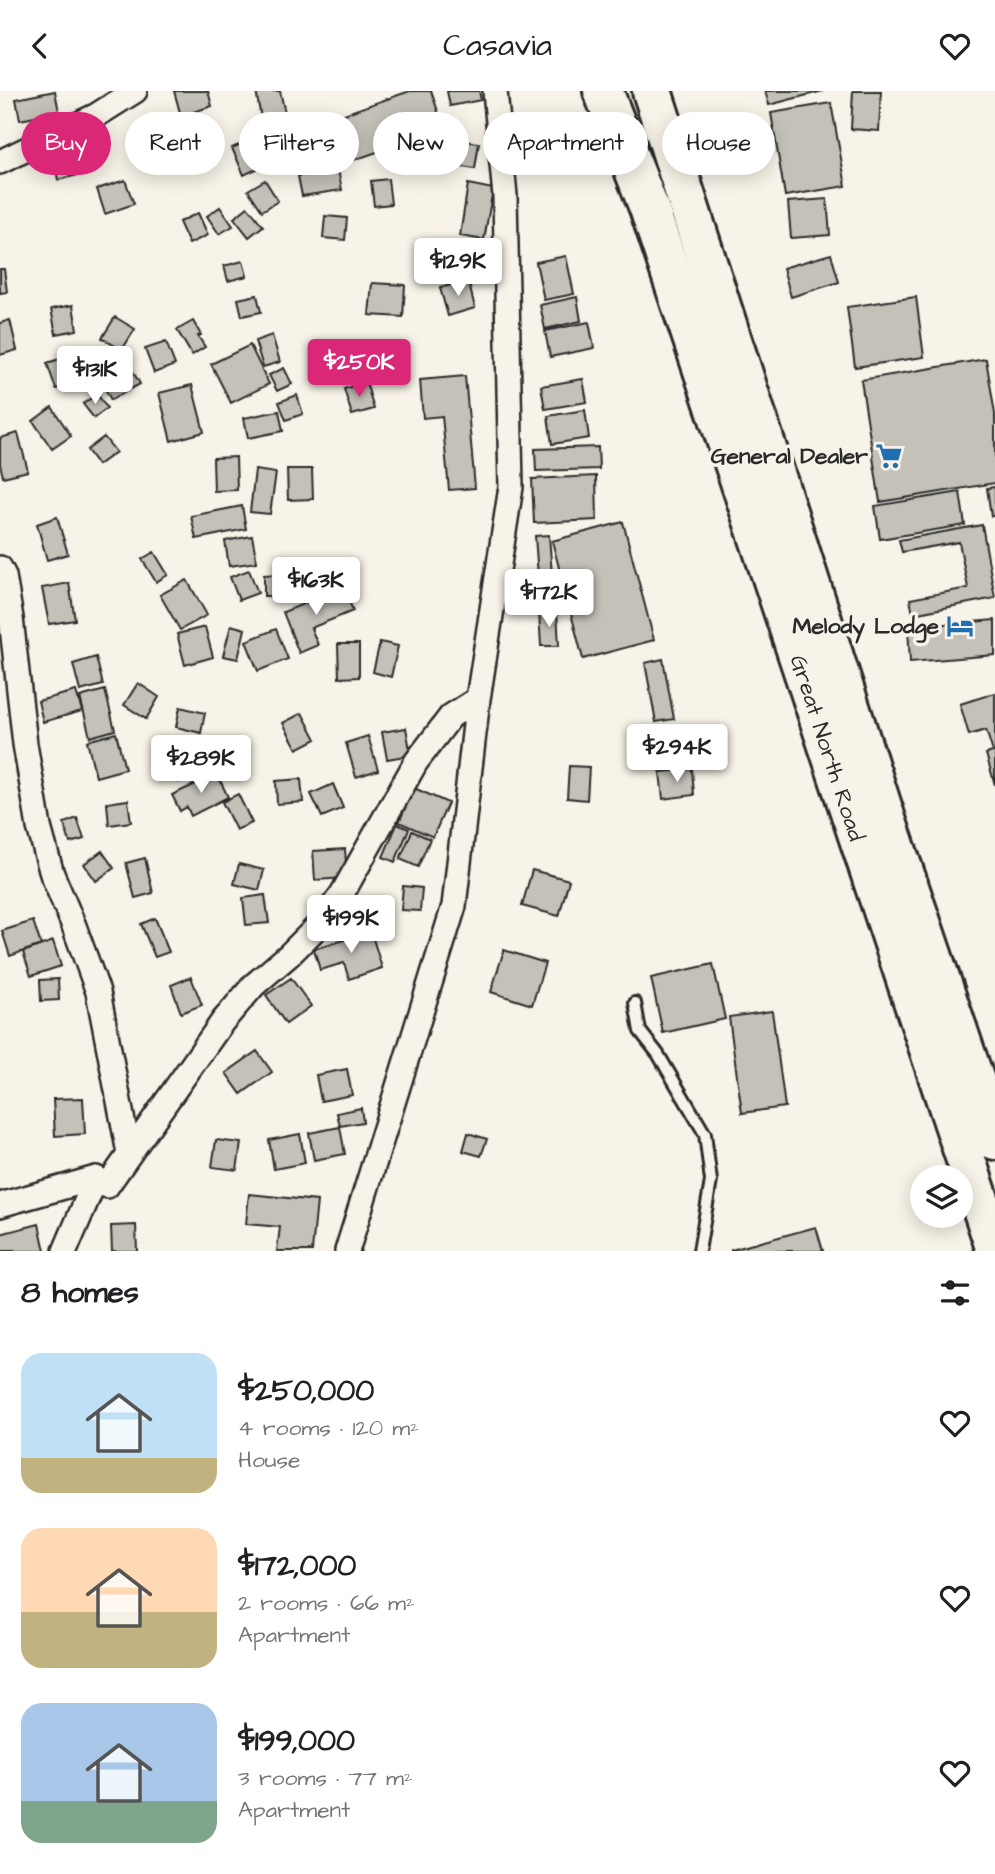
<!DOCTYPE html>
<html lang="en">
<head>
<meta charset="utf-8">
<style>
	body { margin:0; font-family:"Architects Daughter",sans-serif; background:#f6f6f6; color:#202124; height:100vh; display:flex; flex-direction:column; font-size:26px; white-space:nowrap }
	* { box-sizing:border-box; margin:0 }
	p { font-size:23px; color:#757577 }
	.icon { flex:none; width:38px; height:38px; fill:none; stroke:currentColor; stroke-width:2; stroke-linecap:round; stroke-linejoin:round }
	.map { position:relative; height:1160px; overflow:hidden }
	.drawer { display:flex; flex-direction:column; background:#fff; flex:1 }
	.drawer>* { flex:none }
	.banner { position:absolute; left:21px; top:21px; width:954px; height:63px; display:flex; gap:14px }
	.controls { position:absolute; left:910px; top:1074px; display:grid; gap:14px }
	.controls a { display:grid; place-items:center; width:63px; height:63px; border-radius:50%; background:#fff; box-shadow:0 4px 18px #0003; font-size:35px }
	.price { position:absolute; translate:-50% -60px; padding:0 16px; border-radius:7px; background:#fff; color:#222; font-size:23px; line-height:46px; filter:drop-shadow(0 2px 4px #0008) }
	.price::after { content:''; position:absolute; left:50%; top:42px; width:21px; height:16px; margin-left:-10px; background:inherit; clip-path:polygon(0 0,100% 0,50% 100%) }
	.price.on { background:#db2777; color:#fff }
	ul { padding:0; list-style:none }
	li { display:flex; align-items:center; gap:21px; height:175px; padding:0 21px }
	li span { display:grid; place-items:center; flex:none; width:196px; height:140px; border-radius:21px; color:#555 }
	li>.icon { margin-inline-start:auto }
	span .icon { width:84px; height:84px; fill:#fffc; stroke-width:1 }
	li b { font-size:30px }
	h2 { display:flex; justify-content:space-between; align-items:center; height:84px; padding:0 21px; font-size:30px }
	.tag { padding:0 24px; border-radius:32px; background:#fff; box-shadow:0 4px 18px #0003; font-size:24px; line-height:63px }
	.tag.on { background:#db2777; color:#fff }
	header { display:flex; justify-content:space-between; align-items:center; height:91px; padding:0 21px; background:#fff; font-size:32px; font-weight:600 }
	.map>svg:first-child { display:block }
</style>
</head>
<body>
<header><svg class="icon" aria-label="back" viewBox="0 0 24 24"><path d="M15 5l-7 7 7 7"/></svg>Casavia<svg class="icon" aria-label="heart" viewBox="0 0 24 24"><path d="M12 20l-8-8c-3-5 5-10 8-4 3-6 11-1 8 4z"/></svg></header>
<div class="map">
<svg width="995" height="1160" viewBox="0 0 995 1160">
	<rect width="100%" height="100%" fill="#f7f3e8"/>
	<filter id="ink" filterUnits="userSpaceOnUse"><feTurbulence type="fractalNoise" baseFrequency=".0143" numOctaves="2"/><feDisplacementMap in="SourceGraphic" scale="14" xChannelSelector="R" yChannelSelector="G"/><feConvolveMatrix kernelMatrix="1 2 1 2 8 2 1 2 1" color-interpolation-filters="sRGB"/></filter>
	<g filter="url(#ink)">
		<path fill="#c4c1b9" stroke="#2b2b2b" stroke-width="2" d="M55 0 59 21 20 29 16 8Z
			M174 0H208L212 15 181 25Z
			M256 0H280L285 22 261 27Z
			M410 0H431L444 38 354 69 338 25Z
			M447 0H479L481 9 450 15Z
			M765 0H823L769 14Z
			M853 0H881L879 40 851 38Z
			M831 12 846 95 785 105 771 22Z
			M256 46 269 72 244 84 232 57Z
			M449 48 479 52 475 78 444 73Z
			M78 65 82 83 58 89 54 70Z
			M338 79 342 99 302 105 298 85Z
			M388 88 391 113 374 115 371 90Z
			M125 89 134 113 105 123 97 98Z
			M265 89 278 110 262 120 248 99Z
			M468 93 493 98 484 149 460 145Z
			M827 108 830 144 791 147 788 111Z
			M220 116 233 135 219 143 207 125Z
			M248 116 263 135 249 146 234 127Z
			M198 122 208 144 189 153 179 131Z
			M325 125 347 127 345 149 323 147Z
			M463 151 489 155 484 186 458 183Z
			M831 163 839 191 791 206 783 177Z
			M566 165 574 203 544 209 536 171Z
			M243 170 247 185 228 190 224 175Z
			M0 178H4L7 201 0 202Z
			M468 189 475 217 448 225 440 197Z
			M372 192 405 194 403 226 369 224Z
			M257 204 261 221 242 225 238 208Z
			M577 206 581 230 545 238 540 214Z
			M916 206 924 266 855 276 847 216Z
			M73 214 77 239 56 243 51 218Z
			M115 226 135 238 122 259 102 247Z
			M10 229 17 259 0 264V232Z
			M193 230 201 244 198 245 205 256 192 264 177 239Z
			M589 231 594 257 550 266 545 240Z
			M272 244 280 271 263 276 255 250Z
			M166 251 175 274 154 282 145 258Z
			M250 254 269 293 231 312 211 273Z
			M91 258 99 284 56 298 47 272Z
			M986 268 995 323V392L880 411 861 289Z
			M128 272 140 293 111 309 100 288Z
			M284 277 292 293 277 300 269 284Z
			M465 285 475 397 449 399 442 325 423 327 420 289Z
			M583 288 587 311 545 318 541 295Z
			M366 291 374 318 352 324 344 298Z
			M192 294 204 341 171 350 159 302Z
			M97 303 107 317 94 327 83 313Z
			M297 304 303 323 286 329 279 311Z
			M52 316 71 345 52 358 33 330Z
			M585 319 589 347 552 353 548 325Z
			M279 320 283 340 248 347 244 327Z
			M18 342 28 380 3 386 0 373V347Z
			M104 346 116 361 98 374 87 359Z
			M598 356 599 378 536 380 535 358Z
			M236 366 237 399 214 400 213 367Z
			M287 378H312L313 408 288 409Z
			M255 379 276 382 270 423 250 421Z
			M596 385 597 429 534 432 532 388Z
			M995 396V425H991L987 397Z
			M960 401 965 434 880 448 875 415Z
			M242 415 246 438 196 448 191 425Z
			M57 426 68 463 47 469 37 433Z
			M623 431 654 549 583 568 552 450Z
			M982 434 995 507 913 523 910 508 968 497 959 451 902 461 899 449Z
			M549 444 552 484 538 485 535 445Z
			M252 445 257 471 229 475 225 450Z
			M154 461 168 484 156 491 142 468Z
			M249 479 258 502 239 509 230 486Z
			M278 483 279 505H264V484Z
			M187 489 207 524 180 539 160 504Z
			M557 491 559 511 538 513 536 493Z
			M69 492 75 529 49 533 42 497Z
			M344 497 353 520 311 537 318 554 299 562 283 521Z
			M539 520H557L559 555H541Z
			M995 529V564L910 571 908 536Z
			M231 534 245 538 238 568 223 565Z
			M205 536 213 566 185 574 177 543Z
			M276 538 288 568 258 580 246 550Z
			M380 551 398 555 391 586 373 581Z
			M338 553H359V586L339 587Z
			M96 566 103 594 80 600 73 573Z
			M663 568 674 628 656 631 645 572Z
			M138 592 159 606 146 628 124 614Z
			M105 599 115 639 90 646 80 606Z
			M76 600 82 620 43 631 38 610Z
			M995 602V694L986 663 993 661 986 639 969 644 960 613Z
			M180 616 205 622 201 642 176 636Z
			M302 622 316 648 297 658 283 632Z
			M406 637 411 664 387 668 382 641Z
			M116 642 125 678 96 686 87 650Z
			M368 645 378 679 356 686 346 652Z
			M192 665 194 689 176 691 175 666Z
			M569 675 589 676 587 709 567 707Z
			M692 678 694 704 663 708 660 681Z
			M217 683 228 706 191 725 187 716 180 720 172 704Z
			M301 688 303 711 277 713 276 690Z
			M333 693 343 717 322 726 311 703Z
			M414 697 448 712 433 746 399 731Z
			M238 703 252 732 236 739 222 711Z
			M128 709 131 731 109 734 107 712Z
			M77 727 84 748 70 752 64 732Z
			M397 733 409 738 395 771 383 766Z
			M412 740 430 748 418 776 400 768Z
			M345 758 347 787 315 789 313 760Z
			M102 760 114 777 96 790 84 773Z
			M145 767 153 802 135 807 126 772Z
			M239 773 264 779 259 799 234 793Z
			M532 779 569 789 559 825 522 815Z
			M403 795 422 797 420 820 401 819Z
			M265 804 269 832 246 834 243 807Z
			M155 827 169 861 155 866 141 833Z
			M33 830 41 854 10 865 2 840Z
			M371 841 382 877 349 888 344 872 320 879 314 858Z
			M53 850 61 875 31 885 23 861Z
			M504 859 545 872 532 914 491 901Z
			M713 873 725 928 663 942 651 887Z
			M191 886 202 914 181 922 171 894Z
			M291 887 311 915 286 933 266 904Z
			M58 888 59 909 41 910 40 889Z
			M772 920 785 1016 742 1022 729 926Z
			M257 960 272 981 241 1003 226 982Z
			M347 978 352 1004 321 1010 316 984Z
			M83 1007 85 1043 55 1045 53 1008Z
			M361 1017 363 1031 340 1035 337 1022Z
			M340 1036 345 1063 314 1069 309 1042Z
			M468 1042 487 1048 481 1065 463 1060Z
			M300 1043 305 1072 274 1078 269 1049Z
			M216 1049 241 1052 237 1079 212 1076Z
			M249 1103 317 1110 312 1160H277L280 1136 246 1133Z
			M39 1133 45 1160H1L0 1143Z
			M136 1134 137 1160H112L111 1135Z
			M816 1136 823 1160H731V1159Z"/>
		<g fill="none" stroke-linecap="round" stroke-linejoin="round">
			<g stroke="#2b2b2b" stroke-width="16">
				<path id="lane" d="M635 912 640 940 658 963 705 1043 711 1090 699 1160"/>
			</g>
			<g stroke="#2b2b2b" stroke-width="28">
				<path id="street" d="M0 71 97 24 135 0
					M0 477 4 485 11 527 25 653 39 736 52 783 74 835 98 901 129 1062
					M0 1114 96 1087
					M65 1160 96 1087 107 1095 223 930 254 894 289 864 320 833 342 803 416 671 451 625 478 608
					M347 1160 454 815 478 608 511 396 505 105 495 0"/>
			</g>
			<g stroke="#2b2b2b" stroke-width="44">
				<path id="highway" d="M603 0 649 117 995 1156
					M652 0 887 731 995 1049"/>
			</g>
			<use href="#lane" stroke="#f7f3e8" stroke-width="10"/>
			<use href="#street" stroke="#f7f3e8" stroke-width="23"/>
			<use href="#highway" stroke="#f7f3e8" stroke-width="38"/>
		</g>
	</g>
	<defs>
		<g id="supermarket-bare" transform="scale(2.1)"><path d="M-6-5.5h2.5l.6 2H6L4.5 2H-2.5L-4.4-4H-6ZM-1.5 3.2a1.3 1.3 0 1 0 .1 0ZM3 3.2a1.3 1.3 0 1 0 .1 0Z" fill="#1f6fb2" stroke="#f7f3e8" stroke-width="2.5" paint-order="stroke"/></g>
		<g id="hotel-bare" transform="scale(2.1)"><path d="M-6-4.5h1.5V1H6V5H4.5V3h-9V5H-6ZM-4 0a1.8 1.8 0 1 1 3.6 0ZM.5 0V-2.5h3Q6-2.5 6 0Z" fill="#1f6fb2" stroke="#f7f3e8" stroke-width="2.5" paint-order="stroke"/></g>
	</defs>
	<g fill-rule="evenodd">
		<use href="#supermarket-bare" x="889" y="365"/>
		<use href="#hotel-bare" x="960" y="535"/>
	</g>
	<g text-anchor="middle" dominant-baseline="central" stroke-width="7" stroke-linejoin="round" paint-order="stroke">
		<g font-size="23" font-weight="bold" fill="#2b2b2b" stroke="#f7f3e8" text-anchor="end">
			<text x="868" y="365">General Dealer</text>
			<text x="939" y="535">Melody Lodge</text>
		</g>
		<g font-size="23" fill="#2b2b2b" stroke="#f7f3e8">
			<text transform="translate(827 657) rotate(72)">Great North Road</text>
		</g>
	</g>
</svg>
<div class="controls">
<a><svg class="icon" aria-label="layers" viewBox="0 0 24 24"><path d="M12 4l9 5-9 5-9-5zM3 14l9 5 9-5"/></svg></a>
</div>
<b class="price" style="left:458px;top:207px">$129K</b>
<b class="price on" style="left:359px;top:308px">$250K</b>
<b class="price" style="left:95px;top:315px">$131K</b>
<b class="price" style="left:316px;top:526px">$163K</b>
<b class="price" style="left:549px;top:538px">$172K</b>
<b class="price" style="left:677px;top:693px">$294K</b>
<b class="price" style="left:201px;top:704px">$289K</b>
<b class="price" style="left:351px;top:864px">$199K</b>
<div class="banner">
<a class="tag on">Buy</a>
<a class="tag">Rent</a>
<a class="tag">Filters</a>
<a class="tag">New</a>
<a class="tag">Apartment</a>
<a class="tag">House</a>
</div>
</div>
<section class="drawer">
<h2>8 homes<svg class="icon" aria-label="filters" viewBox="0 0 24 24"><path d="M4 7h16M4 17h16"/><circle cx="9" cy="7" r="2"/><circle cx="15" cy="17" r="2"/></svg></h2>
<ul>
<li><span style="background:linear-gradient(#bfe0f5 75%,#c2b280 0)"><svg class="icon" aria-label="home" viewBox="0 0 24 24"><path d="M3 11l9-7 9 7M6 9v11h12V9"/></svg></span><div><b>$250,000</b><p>4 rooms · 120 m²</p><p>House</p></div><svg class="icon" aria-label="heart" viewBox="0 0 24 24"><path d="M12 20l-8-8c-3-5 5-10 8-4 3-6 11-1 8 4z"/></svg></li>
<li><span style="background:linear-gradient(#ffd9b3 60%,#c2b280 0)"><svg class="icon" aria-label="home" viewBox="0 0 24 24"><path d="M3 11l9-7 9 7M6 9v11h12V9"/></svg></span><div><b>$172,000</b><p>2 rooms · 66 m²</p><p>Apartment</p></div><svg class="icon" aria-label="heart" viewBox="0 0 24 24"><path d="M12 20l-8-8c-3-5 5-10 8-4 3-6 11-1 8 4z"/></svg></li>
<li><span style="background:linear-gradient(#a9c7e8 70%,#7fa58c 0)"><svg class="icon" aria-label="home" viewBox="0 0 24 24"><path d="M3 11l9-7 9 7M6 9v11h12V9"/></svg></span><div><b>$199,000</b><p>3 rooms · 77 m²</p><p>Apartment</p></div><svg class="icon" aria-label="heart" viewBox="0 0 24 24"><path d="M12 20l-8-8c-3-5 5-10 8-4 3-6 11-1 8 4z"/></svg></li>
</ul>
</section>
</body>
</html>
